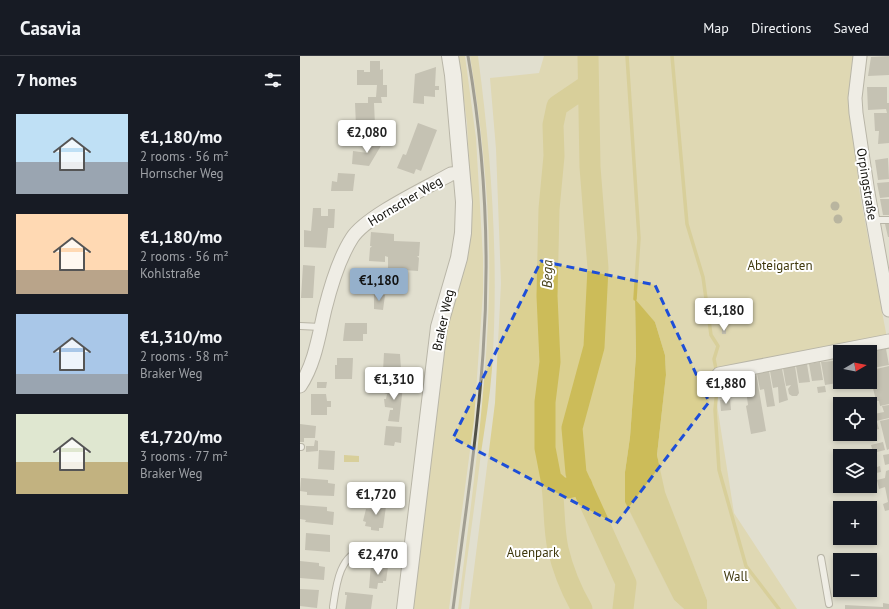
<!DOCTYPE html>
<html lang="en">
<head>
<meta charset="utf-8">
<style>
	body { margin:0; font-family:"PT Sans",sans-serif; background:#20242c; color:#f1f3f6; height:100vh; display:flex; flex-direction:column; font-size:15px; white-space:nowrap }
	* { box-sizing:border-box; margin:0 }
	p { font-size:13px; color:#9ea1a6 }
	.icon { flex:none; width:22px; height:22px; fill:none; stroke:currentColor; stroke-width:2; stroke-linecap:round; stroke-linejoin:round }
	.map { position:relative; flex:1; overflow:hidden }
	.drawer { display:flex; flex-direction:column; background:#171b24; width:300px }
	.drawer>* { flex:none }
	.needle { width:26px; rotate:80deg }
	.fabs { position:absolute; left:533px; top:289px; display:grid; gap:8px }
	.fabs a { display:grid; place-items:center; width:44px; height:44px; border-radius:0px; background:#171b24; box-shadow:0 2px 6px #0003; font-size:20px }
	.price { position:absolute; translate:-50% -34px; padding:0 9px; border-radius:4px; background:#fff; color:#222; font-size:13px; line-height:26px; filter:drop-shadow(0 1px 2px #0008) }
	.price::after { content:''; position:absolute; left:50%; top:24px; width:12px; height:9px; margin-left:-6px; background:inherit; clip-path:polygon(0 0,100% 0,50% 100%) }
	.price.current { background:#95b0cb; color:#111 }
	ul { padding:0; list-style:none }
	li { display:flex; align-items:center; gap:12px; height:100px; padding:0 16px }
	li span { display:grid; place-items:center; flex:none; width:112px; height:80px; border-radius:0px; color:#555 }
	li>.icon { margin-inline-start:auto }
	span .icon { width:48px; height:48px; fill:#fffc; stroke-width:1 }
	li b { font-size:17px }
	h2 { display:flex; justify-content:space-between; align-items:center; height:48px; padding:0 16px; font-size:17px }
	header { display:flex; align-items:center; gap:24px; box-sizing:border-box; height:56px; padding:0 20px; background:#171b24; border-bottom:1px solid #363941 }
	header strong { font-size:19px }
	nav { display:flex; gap:22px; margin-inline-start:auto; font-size:14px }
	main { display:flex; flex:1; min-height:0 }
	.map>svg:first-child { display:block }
</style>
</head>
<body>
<header>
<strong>Casavia</strong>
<nav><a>Map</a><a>Directions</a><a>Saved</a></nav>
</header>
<main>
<section class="drawer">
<h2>7 homes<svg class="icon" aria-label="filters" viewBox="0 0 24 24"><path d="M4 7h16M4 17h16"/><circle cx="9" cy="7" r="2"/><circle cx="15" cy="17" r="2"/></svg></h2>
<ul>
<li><span style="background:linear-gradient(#bfe0f5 60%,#9aa5b1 0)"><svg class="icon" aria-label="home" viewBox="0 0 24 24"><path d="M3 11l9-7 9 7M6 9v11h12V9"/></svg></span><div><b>€1,180/mo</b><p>2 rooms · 56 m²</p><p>Hornscher Weg</p></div></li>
<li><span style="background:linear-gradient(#ffd9b3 70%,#b9a48a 0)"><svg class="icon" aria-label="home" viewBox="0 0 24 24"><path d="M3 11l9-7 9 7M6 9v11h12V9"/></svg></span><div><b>€1,180/mo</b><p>2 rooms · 56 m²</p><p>Kohlstraße</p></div></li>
<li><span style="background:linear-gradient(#a9c7e8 75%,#9aa5b1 0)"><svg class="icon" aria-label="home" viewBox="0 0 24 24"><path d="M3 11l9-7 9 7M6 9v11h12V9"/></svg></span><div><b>€1,310/mo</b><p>2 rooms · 58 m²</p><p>Braker Weg</p></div></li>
<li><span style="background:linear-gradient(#dfe7d0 60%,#c2b280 0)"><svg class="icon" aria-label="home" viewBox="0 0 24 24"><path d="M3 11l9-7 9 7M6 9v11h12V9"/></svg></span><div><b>€1,720/mo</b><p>3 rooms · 77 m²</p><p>Braker Weg</p></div></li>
</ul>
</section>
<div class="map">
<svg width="589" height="553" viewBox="0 0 589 553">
	<rect width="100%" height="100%" fill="#e1dfcf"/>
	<path fill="#dbd091" d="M158 0H165L176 82 183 202V236L174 364 149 553H111L144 272 168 198 172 169 167 67Z
		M170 0H178C192 104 199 209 192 313 190 341 185 369 181 397 175 449 167 501 161 553H158C171 448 186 343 189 238 191 158 183 78 170 0Z
		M244 0H553L548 41 560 139 587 282 412 317 434 457 497 553H407V544L364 436 357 399 366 319 365 299 355 266 335 244 336 299 330 381 325 416V445L374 544 384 553H169L195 347 201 227 196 93 190 22 239 17Z"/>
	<path fill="#ccbc59" d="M335 243 355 266 365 299 366 319 357 399 365 436 407 544V553H384L374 544 325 446V416L330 381 336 299Z
		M44 399 59 400V406H44Z"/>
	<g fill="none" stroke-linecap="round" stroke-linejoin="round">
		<path stroke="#ccbc59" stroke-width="3.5" d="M327 0 339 182 335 243
			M372 0 387 168 403 221 411 279 418 290 414 303 418 323 415 354 419 414 446 510 479 553"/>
		<path stroke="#ccbc59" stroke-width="21" d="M288 0 290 111 298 212 294 291 272 372 276 417 326 527 323 553
			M251 423C255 446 253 470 258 493 263 514 271 534 282 553
			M282 429 262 433 251 423 245 392V346L250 306 247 240 249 153 254 100 253 69 257 50 288 29"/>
	</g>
	<path fill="#a2a091" d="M589 0V19L568 20 571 1Z
		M70 5H80V14L83 13V29H87V41H81L82 47H74L75 69 56 70 55 47H68V41H76L77 29H57V14H64V16H70Z
		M136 11 135 30H139V34H135V41L124 40V48L113 47 115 18Z
		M567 31H587V47H589V87L578 88 579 75H575L574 57H587L586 53 568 54Z
		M118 67 137 74 121 115 116 113 114 118 97 112 103 98 106 99Z
		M71 81 82 88 69 110 52 108 53 95 68 97 69 90 66 89Z
		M588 102 589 123 578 124 575 104Z
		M38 117 55 118 53 135H31L32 125 37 126Z
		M589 126V141L580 142 577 127Z
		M580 143H589V159H583Z
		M13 152H21V160H28V153H35L34 172H28L26 192 4 191V174L11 175Z
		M585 168H589V181H588Z
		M71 176 94 178V185L120 186 119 200H117L119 202 118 215 88 213V201L85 200V206L69 205 70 192 72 190H70Z
		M3 209 15 210 13 242H1Z
		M74 238 85 239 83 254 74 253Z
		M45 267H67V278H63V285H43Z
		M422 273H426V278H422Z
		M586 293 589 309 573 312 572 308H570V296Z
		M84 297 100 298 101 313H94V316L83 315Z
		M37 302H53L52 323H35V309H37Z
		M540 303V323H538L535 304Z
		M533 305 537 327 525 329 521 306Z
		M520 306 523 324 512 325 509 308Z
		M507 308 510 326 499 327 496 310Z
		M495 310 499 337 497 340H492L489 338 488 333 491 329 486 330 483 312Z
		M589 310V348L580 350 579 345H576L570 319H573L572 314Z
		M482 313 488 344 479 347 478 331 473 332 470 315Z
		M469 315 475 350 467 351 464 333 460 334 457 317Z
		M456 317 466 375 451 378 446 350 448 349 444 319Z
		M77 320H81L82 326H78Z
		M17 326H27L26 332H17Z
		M85 328 103 330 99 366 88 365 90 354H93V352L85 351 84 343H86L87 338 84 337Z
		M525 330 526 336 518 337 517 331Z
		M11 338H26L27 345H31V351H27V359H11Z
		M430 343 431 354 421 355 420 344Z
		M557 345 558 348H548V347Z
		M589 349V362L576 365 574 358 584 356 582 350Z
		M589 363V393L587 394 580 365Z
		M577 366 579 373 570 375V367Z
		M0 368 16 370 15 382H4V386H0Z
		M86 370 102 371 101 387 95 386 94 390 84 389Z
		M15 384 18 385V395L6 396V390H14Z
		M583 386 585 394 573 397 571 389Z
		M19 394 35 395 34 414 18 413Z
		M589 398V408L585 409 583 399Z
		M580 410 581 416 576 417 574 412Z
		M589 414V454L585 455 583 448 588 446 585 431 579 433 577 424 585 422 586 415Z
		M1 422 28 424V427L35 428 34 440 7 439V436L0 435Z
		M77 442 87 443 83 472H79V475L71 474V471L65 470 66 466 63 465 66 453 76 454Z
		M0 449 27 451V455L34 456 33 469 5 466 6 464 0 463Z
		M6 477 30 479V496L5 494Z
		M72 497 83 498 82 504 71 503Z
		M0 505 19 507V510L25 511 24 524 0 522Z
		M71 508 88 511 86 525H83V527H78L77 533 69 532Z
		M0 533 19 534 17 552 0 550Z
		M45 536 73 539 71 553H45L47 539H45Z
		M583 547 589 548V553H545V549L583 551Z"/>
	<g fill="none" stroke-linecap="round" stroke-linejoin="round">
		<g stroke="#868476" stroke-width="8">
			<path id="service" d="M573 164H589
				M0 270 21 271
				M0 391H1
				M521 502 529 548
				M33 551C36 530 39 498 65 493 76 490 99 496 111 498"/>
		</g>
		<g stroke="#868476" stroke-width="15">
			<path id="minor" d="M560 0 555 42 556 57 568 137 589 254
				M419 318 589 285
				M0 330C15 308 19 278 25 253 31 229 39 202 52 182 66 160 126 132 151 118L161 117"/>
		</g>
		<g stroke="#868476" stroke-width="18">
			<path id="tertiary" d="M105 553 139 271 159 202 163 177 164 146 153 19 150 0"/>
		</g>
		<use href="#service" stroke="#fff" stroke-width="6"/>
		<use href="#minor" stroke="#fff" stroke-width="13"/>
		<use href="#tertiary" stroke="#fff" stroke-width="16"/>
		<path stroke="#525148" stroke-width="3" d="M153 553C164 468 177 383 183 298 190 199 185 98 168 0"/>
	</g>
	<g fill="#888364">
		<circle cx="535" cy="150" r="4.5"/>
		<circle cx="538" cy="163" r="4.5"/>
	</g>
	<path d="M0 0H589V553H0ZM241 205 355 229 409 346 316 468 153 382Z" fill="#e1dfcf" fill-opacity=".55" fill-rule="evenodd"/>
	<path fill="none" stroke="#1d4ed8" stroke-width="3" stroke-dasharray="8 5" stroke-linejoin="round" d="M241 205 355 229 409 346 316 468 153 382Z"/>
	<g text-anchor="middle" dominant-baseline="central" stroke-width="4" stroke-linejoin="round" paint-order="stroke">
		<g font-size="13" fill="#12110c" stroke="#fff">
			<text transform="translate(567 128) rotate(81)">Orpingstraße</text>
			<text transform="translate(105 145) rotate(-31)">Hornscher Weg</text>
			<text transform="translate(143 264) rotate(-78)">Braker Weg</text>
		</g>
		<g font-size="13" fill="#3f380d" stroke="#fff">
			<text x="480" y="209">Abteigarten</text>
			<text x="233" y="496">Auenpark</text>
			<text x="436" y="520">Wall</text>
		</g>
		<g font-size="14" font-style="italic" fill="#4b441b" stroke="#fff">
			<text transform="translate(247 218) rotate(-89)">Bega</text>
		</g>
	</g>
</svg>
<div class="fabs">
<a><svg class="needle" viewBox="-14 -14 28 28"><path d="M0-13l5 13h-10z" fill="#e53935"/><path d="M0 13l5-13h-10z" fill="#9ea1a6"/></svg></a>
<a><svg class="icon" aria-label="locate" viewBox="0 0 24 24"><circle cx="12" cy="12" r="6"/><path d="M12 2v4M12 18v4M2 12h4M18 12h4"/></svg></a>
<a><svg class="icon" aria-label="layers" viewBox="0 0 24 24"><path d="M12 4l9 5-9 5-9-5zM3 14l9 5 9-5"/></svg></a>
<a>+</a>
<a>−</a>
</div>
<b class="price" style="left:67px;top:98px">€2,080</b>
<b class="price current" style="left:79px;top:246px">€1,180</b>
<b class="price" style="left:424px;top:276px">€1,180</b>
<b class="price" style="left:94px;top:345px">€1,310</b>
<b class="price" style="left:426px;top:349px">€1,880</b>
<b class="price" style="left:76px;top:460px">€1,720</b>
<b class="price" style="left:78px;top:520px">€2,470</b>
</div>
</main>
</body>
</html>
